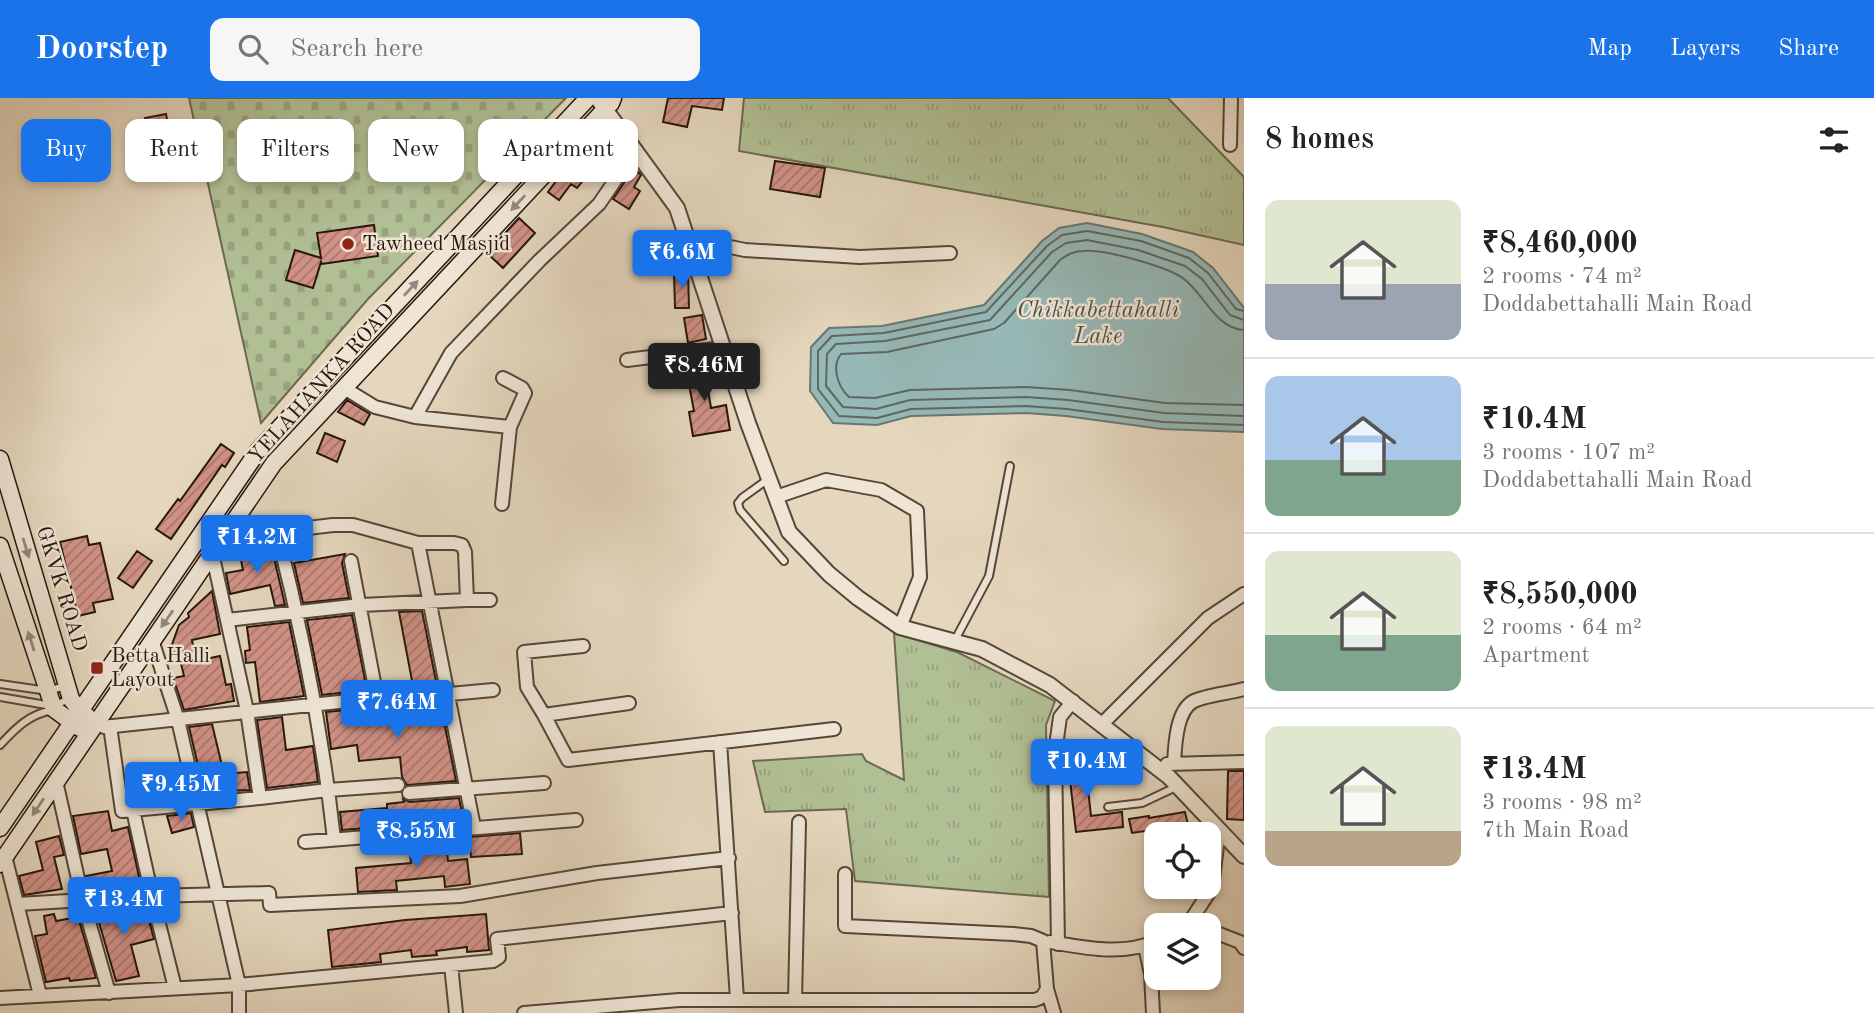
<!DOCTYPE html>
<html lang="en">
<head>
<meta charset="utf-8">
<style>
	body { margin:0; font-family:"Old Standard TT",serif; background:#f6f6f6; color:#222; height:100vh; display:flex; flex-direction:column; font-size:26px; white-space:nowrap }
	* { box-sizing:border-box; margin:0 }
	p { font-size:23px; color:#767676 }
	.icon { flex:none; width:38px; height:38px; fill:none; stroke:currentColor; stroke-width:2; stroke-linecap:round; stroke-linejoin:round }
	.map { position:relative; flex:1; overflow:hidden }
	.side { display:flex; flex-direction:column; background:#fff; width:630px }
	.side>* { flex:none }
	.hud { position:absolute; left:21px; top:21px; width:665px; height:63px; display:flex; gap:14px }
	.controls { position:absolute; left:1144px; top:724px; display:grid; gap:14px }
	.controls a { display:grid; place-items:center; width:77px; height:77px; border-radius:14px; background:#fff; box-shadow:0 4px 10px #0003; font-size:35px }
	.price { position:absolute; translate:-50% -60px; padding:0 16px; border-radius:7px; background:#1a73e8; color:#fff; font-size:23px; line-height:46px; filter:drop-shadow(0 2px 4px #0008) }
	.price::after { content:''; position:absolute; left:50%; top:42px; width:21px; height:16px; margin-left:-10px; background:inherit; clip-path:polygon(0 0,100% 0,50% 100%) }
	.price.on { background:#222; color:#fff }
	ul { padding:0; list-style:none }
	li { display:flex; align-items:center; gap:21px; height:175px; padding:0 21px }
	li+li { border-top:2px solid #e0e0e0 }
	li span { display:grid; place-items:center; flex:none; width:196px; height:140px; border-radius:14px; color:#555 }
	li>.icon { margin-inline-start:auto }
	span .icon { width:84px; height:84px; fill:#fffc; stroke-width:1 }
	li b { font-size:30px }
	h2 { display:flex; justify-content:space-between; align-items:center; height:84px; padding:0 21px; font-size:30px }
	.pill { padding:0 24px; border-radius:14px; background:#fff; box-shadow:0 4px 10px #0003; font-size:24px; line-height:63px }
	.pill.on { background:#1a73e8; color:#fff }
	header { display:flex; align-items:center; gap:42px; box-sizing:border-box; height:98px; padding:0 35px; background:#1a73e8; color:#fff }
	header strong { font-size:33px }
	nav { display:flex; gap:38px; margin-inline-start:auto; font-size:24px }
	.search { width:490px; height:63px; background:#f6f6f6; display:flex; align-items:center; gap:18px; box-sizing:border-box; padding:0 24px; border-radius:14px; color:#767676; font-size:26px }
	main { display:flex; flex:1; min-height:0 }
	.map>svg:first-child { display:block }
</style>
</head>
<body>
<header>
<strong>Doorstep</strong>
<div class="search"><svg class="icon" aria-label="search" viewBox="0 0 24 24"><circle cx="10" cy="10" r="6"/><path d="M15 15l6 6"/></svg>Search here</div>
<nav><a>Map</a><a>Layers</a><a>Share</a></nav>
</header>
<main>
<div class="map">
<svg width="1244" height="915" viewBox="0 0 1244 915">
	<defs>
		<pattern id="grass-tufts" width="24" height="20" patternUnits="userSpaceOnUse" patternTransform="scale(1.75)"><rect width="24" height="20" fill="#b1bf94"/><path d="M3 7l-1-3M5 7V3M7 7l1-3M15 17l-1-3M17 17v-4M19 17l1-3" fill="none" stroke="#98a37e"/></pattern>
		<pattern id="cemetery-stones" width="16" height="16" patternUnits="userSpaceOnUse" patternTransform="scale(1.75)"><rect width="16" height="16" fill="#b1bf94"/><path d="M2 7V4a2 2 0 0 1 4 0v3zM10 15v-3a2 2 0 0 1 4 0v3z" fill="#98a37e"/></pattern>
		<pattern id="building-hatch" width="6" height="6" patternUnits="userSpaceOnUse" patternTransform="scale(1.75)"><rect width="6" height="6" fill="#d29287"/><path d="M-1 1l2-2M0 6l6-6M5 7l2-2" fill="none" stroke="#aa766d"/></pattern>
	</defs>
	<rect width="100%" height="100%" fill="#e5d7be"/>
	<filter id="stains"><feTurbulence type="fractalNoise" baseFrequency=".00286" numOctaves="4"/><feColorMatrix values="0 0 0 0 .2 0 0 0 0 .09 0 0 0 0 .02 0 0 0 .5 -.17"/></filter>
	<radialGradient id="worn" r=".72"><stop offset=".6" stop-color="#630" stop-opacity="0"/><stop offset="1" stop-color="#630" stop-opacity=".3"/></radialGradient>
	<path fill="url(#grass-tufts)" stroke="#6c6a50" stroke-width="2" d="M744 0H1168L1244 79V147L1163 129 739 53Z
		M894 535 957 554 1055 603 1046 627 1049 799 855 783 846 711 765 714 753 663 862 656 866 663 904 682Z"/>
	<path fill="url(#cemetery-stones)" stroke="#6c6a50" stroke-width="2" d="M189 0H566L368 201 261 325Z"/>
	<path fill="#96b8b6" stroke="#697772" stroke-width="2" d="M1087 125 1142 136 1193 154 1213 170 1244 210V334L1162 331 1066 318 1026 315 911 318 877 327 833 325 810 293 811 249 829 230 882 228 984 207 1042 143 1059 130Z"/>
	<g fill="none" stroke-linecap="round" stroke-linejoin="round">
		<path stroke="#5e6760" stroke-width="2" d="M1244 213 1236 211 1208 175 1189 160 1141 143 1087 133 1062 137 1047 148 986 214 884 235 832 238 818 253V291L839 318 877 320 911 311 1026 308 1067 311 1163 324 1244 327
			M1244 222 1230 217 1202 181 1185 168 1138 152 1087 142 1066 145 1052 154 990 222 885 243 836 246 827 256 826 288 843 309 876 311 910 302 1026 299 1068 302 1164 315 1244 318
			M1244 232C1216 231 1204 196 1184 181 1169 169 1104 151 1084 153 1074 153 1068 156 1060 162L1004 225 994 231 887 254 841 256C831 269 838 289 849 299L875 300 910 292 1026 289 1070 292 1165 305 1244 307"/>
	</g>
	<path fill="url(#building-hatch)" stroke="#26160b" stroke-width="2" d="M668 0H724L722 12 692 8 687 29 663 24Z
		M166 16 168 27 147 32 145 20Z
		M595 45 605 55 577 90 571 86 559 102 548 94 559 79 562 81 582 56 584 57Z
		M775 63 825 70 820 99 770 91Z
		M634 70 641 77 634 89 640 93 629 111 613 101Z
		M519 120 535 135 503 170 487 155Z
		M374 127 378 158 322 166 321 164 313 190 286 182 295 152 321 160 317 135Z
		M688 173 689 210H675L674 174Z
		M702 217 706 241 688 245 684 220Z
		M703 261 711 310 726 307 730 332 693 338 689 314 694 313 685 265Z
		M347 302 370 316 364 327 338 314Z
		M325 335 345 343 337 364 317 355Z
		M221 346 234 355 225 369 222 367 171 441 156 431 178 401 180 403Z
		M87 438 89 447 100 445 113 501 93 505 95 514 78 518 60 444Z
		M272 451 285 507 275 508 270 487 230 496 226 475 243 472 240 457Z
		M137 453 152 463 133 490 118 480Z
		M345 456 342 465 349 500 303 505 294 465Z
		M212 493 220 536 192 542 196 563 220 558 226 587 231 586 234 603 184 612 173 580 184 578 178 553 169 555 179 527 189 519 188 515Z
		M422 513 436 583 413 588 399 514Z
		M352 517 367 592 322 597 307 522Z
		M289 524 304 598 260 604 255 564 246 565 245 553 250 552 247 529Z
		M418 608V612L441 609 456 683 407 687 402 679 400 659 359 663 357 647 331 651 326 614 375 609Z
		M282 619 286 652 313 648 318 684 267 690 257 622Z
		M212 626 224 676 247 674 250 692 227 693V689L204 693 189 629Z
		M1084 654 1091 718 1122 714 1123 729 1076 734 1067 656Z
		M1228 673H1244V722L1227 721Z
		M459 700 462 715 443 717 444 724 342 732 340 714 387 710V706L404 704 403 701 410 704Z
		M108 713 112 733 128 729 140 783 90 793 86 778 112 773 107 751 81 756 73 718Z
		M1185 714 1188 727 1132 735 1129 721 1149 718V720Z
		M191 715 194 729 172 735 167 718Z
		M520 735 522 756 471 759 469 739Z
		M59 738 64 757 54 759 62 791 24 797 19 778 43 772 36 744Z
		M446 741 448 763 467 761 470 786 445 789 444 778 396 783 397 792 358 794 356 770 411 765 409 744Z
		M145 807 154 841 131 847 139 878 116 883 96 814 115 809Z
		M54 816 56 823 78 819 96 880 70 883 69 880 46 884 35 838 47 836 44 818Z
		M486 816 489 852 467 854V849L436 853 437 857 412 859 411 852 380 856 381 864 332 869 328 832 405 822Z"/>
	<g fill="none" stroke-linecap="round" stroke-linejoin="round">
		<g stroke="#564638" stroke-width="10">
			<path id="service" d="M767 382 742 400 738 405 740 412 784 463
				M955 542 989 478 1010 368
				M0 586 48 593 65 588
				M0 599 52 608 70 601
				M0 647C16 630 28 617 52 612
				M1108 709 1142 705 1176 689"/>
		</g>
		<g stroke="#564638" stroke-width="16">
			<path id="minor" d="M1230 47 1231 0
				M686 140 745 152 860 159 950 155
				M627 262 722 250
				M503 280 522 290 525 295 510 329
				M344 290 375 309 415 319 510 329 502 406
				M415 319 451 255 540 162 599 106 636 52
				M776 399 826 382 881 392 917 413 920 479 900 529
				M277 434C299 520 316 605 328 692L398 687
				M418 445 474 729
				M212 455 227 522 361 507 467 502 465 454 462 447 454 445H418L353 427H333L223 440
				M351 463 377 600
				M467 502H490
				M629 605 544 617 568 662 834 631
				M544 617 527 589 524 554 583 548
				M1102 626 1208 520 1244 496
				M110 628 122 713 260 700 247 613 227 522
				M104 629 377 600H407L493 592
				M720 644 737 901
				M1167 666 1244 664
				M1174 666C1175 648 1176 612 1194 603 1206 597 1230 595 1244 591
				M56 683 83 803 109 895
				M409 695 544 685
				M260 700 328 692 334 741
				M133 712 152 798 175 890
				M305 744 576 722
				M5 758 40 897
				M18 806 152 798 269 795 270 807 460 798 597 775 729 760
				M1187 828 1212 790 1219 731
				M1209 832 1240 844 1244 850
				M1050 844C1086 850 1122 858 1157 843
				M1058 846 1055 655 1060 619 1073 603
				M1145 848 1151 876 1153 915
				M451 867 456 915
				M1047 891 1054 915
				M0 900 239 887 178 622 152 542
				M795 901 799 724
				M239 915V887L493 863 499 859 497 841 732 815
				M524 915 679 902H1035L1042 899 1047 891 1043 843 1031 838 1013 836 845 828V776"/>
		</g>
		<g stroke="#564638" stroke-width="18">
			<path id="tertiary" d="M597 0 677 110 748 325 789 434 829 476 858 500 900 529 982 551 1050 587 1169 679 1244 758"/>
		</g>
		<g stroke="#26160b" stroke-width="19">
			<path id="secondary" d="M0 361 71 601 80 613 87 618
				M0 448 54 611 80 630
				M0 730 258 353 588 0
				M0 766 274 365 611 5 613 0"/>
		</g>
		<use href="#service" stroke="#eee5d5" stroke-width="6"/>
		<use href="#minor" stroke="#eee5d5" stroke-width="12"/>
		<use href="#tertiary" stroke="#eee5d5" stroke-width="14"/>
		<use href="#secondary" stroke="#eee5d5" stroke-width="16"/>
	</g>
	<defs><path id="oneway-solid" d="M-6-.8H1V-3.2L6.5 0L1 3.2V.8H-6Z" transform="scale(1.75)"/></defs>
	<g fill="#94887a">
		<use href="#oneway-solid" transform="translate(518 105) rotate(133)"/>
		<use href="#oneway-solid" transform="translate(411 190) rotate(-47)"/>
		<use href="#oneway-solid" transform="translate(26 450) rotate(73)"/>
		<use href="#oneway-solid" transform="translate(167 521) rotate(125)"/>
		<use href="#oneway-solid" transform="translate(31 543) rotate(-108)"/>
		<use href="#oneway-solid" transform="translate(38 709) rotate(124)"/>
	</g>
	<g fill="#8f2418" stroke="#eee5d5" stroke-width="2.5">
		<circle cx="348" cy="146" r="7"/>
		<rect x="90" y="563" width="14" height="14" rx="3.5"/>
	</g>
	<g text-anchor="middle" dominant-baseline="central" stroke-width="5" stroke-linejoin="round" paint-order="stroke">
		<g font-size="21" fill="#26160b" stroke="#eee5d5" text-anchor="start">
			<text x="362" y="146">Tawheed Masjid</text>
			<text x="111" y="558">Betta Halli<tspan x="111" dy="24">Layout</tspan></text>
		</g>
		<g font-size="21" fill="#26160b" stroke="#eee5d5">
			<text transform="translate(322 286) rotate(-48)">YELAHANKA ROAD</text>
			<text transform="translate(61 491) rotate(73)">GKVK ROAD</text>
		</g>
		<g font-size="23" font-style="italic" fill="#4d4f47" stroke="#eee5d5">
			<text x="1098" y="212">Chikkabettahalli<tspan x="1098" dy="26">Lake</tspan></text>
		</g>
	</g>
	<rect width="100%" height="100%" filter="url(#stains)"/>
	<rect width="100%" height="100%" fill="url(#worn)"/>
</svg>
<div class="controls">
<a><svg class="icon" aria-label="locate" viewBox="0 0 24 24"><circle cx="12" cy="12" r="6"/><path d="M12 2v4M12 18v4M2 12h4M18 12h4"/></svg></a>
<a><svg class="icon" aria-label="layers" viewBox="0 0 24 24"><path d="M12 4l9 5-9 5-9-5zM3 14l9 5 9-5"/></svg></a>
</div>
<b class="price" style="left:682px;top:192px">₹6.6M</b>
<b class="price on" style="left:704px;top:305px">₹8.46M</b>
<b class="price" style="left:257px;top:477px">₹14.2M</b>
<b class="price" style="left:397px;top:642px">₹7.64M</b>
<b class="price" style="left:1087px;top:701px">₹10.4M</b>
<b class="price" style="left:181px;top:724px">₹9.45M</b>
<b class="price" style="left:416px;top:771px">₹8.55M</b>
<b class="price" style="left:124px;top:839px">₹13.4M</b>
<div class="hud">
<a class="pill on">Buy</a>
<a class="pill">Rent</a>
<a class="pill">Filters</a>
<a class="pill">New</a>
<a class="pill">Apartment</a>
</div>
</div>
<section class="side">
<h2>8 homes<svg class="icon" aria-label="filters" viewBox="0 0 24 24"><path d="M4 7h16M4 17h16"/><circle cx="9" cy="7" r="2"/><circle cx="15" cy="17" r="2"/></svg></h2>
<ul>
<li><span style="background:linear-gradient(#dfe7d0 60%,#9aa5b1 0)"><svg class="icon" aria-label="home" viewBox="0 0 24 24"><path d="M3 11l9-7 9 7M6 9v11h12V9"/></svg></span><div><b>₹8,460,000</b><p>2 rooms · 74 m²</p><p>Doddabettahalli Main Road</p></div></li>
<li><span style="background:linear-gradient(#a9c7e8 60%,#7fa58c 0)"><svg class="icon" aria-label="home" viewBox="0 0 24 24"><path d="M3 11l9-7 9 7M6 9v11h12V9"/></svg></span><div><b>₹10.4M</b><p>3 rooms · 107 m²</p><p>Doddabettahalli Main Road</p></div></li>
<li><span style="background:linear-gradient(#dfe7d0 60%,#7fa58c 0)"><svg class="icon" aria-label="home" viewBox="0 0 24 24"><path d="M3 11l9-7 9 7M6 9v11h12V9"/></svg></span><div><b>₹8,550,000</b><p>2 rooms · 64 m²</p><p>Apartment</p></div></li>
<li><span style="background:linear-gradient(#dfe7d0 75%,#b9a48a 0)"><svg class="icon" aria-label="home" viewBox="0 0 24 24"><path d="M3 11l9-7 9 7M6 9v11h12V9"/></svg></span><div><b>₹13.4M</b><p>3 rooms · 98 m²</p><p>7th Main Road</p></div></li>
</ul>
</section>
</main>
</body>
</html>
